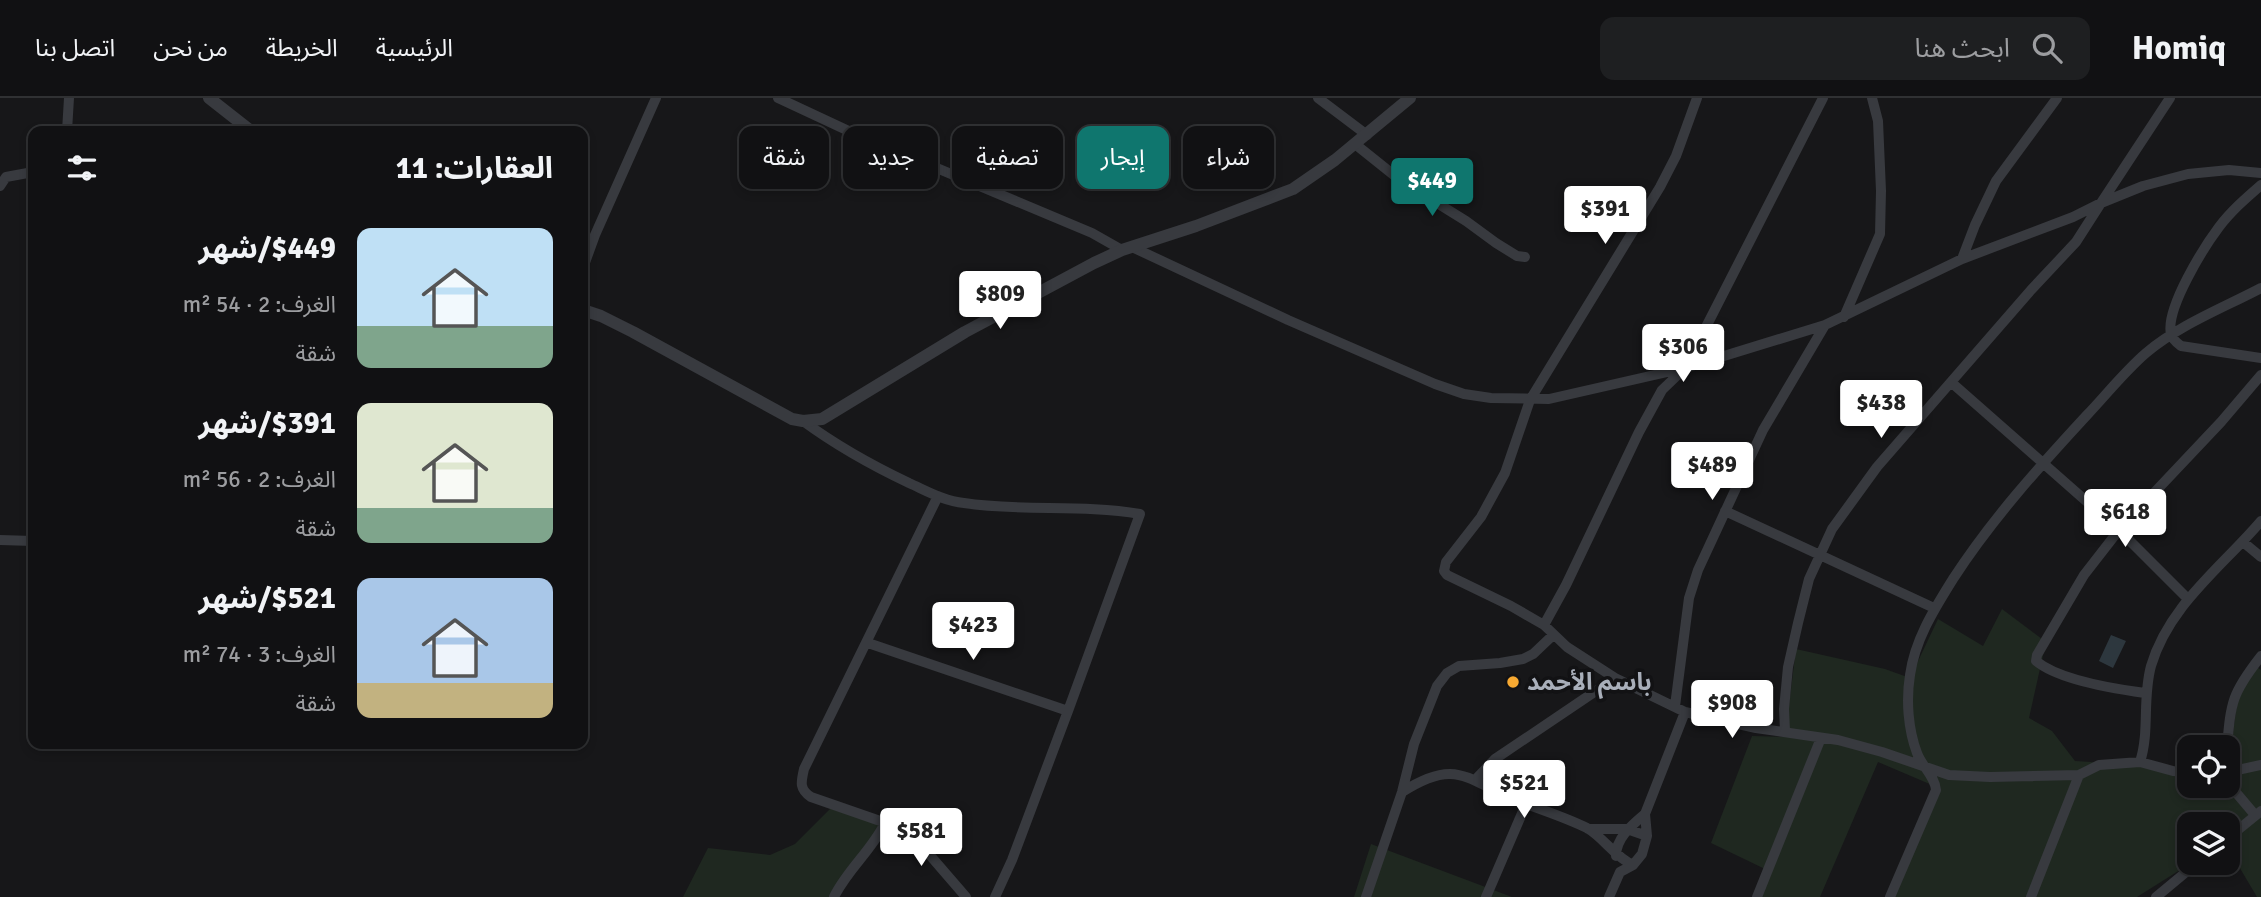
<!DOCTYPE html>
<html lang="ar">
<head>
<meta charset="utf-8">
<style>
	body { margin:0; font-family:Signika,"Noto Sans Arabic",sans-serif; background:#1e1f21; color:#f1f3f6; direction:rtl; height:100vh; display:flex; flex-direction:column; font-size:26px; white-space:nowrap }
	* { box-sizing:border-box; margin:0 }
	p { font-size:23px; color:#9c9da0 }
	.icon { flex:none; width:38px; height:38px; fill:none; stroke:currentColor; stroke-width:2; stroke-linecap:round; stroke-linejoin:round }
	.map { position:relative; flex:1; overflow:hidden; direction:ltr }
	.side { position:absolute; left:28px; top:28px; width:560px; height:623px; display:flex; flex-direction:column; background:#111113; border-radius:14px; box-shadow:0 4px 10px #0003,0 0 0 2px #303133; direction:rtl }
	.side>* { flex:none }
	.top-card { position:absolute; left:609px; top:28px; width:665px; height:63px; direction:rtl; display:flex; gap:14px }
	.tools { position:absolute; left:2177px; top:637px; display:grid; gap:14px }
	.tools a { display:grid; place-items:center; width:63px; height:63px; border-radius:14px; background:#111113; box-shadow:0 4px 10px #0003,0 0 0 2px #303133; font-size:35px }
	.price { position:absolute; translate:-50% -60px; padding:0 16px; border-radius:7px; background:#fff; color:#222; font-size:23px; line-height:46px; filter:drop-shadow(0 2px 4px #0008) }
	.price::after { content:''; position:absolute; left:50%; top:42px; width:21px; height:16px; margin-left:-10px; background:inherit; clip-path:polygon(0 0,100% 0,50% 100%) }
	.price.selected { background:#0f766e; color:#fff }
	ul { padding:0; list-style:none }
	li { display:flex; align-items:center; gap:21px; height:175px; padding:0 35px }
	li span { display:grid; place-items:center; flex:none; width:196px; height:140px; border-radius:14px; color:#555 }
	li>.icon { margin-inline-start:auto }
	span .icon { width:84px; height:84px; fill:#fffc; stroke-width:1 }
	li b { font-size:30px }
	h2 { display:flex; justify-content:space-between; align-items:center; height:84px; padding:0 35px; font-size:30px }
	.tag { padding:0 24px; border-radius:14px; background:#111113; box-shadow:0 4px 10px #0003,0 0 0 2px #303133; font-size:24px; line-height:63px }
	.tag.selected { background:#0f766e; color:#fff }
	header { display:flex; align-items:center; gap:42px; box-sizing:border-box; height:98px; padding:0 35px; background:#111113; border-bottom:2px solid #303133 }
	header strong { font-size:33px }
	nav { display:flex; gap:38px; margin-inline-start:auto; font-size:24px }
	.search { width:490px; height:63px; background:#1e1f21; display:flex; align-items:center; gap:18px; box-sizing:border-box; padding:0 24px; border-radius:14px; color:#9c9da0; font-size:26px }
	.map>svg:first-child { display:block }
</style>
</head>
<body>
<header>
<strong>Homiq</strong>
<div class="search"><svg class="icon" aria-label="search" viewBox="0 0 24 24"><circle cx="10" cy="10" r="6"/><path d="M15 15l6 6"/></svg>ابحث هنا</div>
<nav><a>الرئيسية</a><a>الخريطة</a><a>من نحن</a><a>اتصل بنا</a></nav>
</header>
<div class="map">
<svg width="2261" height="799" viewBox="0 0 2261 799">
	<rect width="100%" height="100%" fill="#171719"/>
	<path fill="#1f2820" d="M2002 511 2046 544 2029 620 2052 633 2075 663 2189 670V688H2228V672L2238 598 2252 565 2261 572V799H2257L2228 750V726H2189L2191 765 2137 799H1890L1939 690 1878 664 1820 799H1754L1765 771 1711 745 1752 638 1785 639 1796 551 1885 571 1910 580 1938 521 1983 548Z
		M834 707 889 720 838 799H683L708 750 770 757 795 746Z
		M1371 746 1512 799H1354Z"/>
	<path fill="#2d373e" d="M2111 537 2126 543 2113 570 2099 563Z"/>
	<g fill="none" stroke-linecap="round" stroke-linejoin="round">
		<path stroke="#383a3f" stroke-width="10" d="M778 0 853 35 1092 135 1122 152
			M1318 0 1367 37
			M1697 0 1676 58 1660 89 1530 302 1505 375 1481 419 1446 464 1444 473 1447 477 1511 508 1544 527 1567 549 1615 580 1685 614 1756 630 1838 642 1882 654 1949 677 1990 679 2079 677
			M67 33 69 0
			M1355 46 1400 82 1466 123 1496 145 1517 158 1525 159
			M2261 87C2246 100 2231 113 2219 129 2204 149 2165 211 2171 236 2172 241 2177 245 2181 248L2261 260
			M0 88 6 79 33 74
			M1132 149 1288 222 1435 286 1464 296 1491 300 1549 301 1685 270 1825 227 1962 161 2073 119 2101 105 2170 0
			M1962 161 1975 127 1996 83 2057 0
			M583 170 595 137 656 0
			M1844 219 1880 136 1881 93 1878 23 1872 0
			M1952 285 2119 432 2187 500
			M803 323C837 348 871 367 909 385 927 393 944 403 964 405 1022 414 1081 406 1140 416L1068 613 1012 762 995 799
			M938 398 804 671C801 684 799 691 811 699L909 733 966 799
			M1725 413 1934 510
			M0 442 33 443
			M2243 444 2261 459
			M1544 527 1566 487 1639 334 1662 292 1685 270 1823 0
			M868 545 1068 613
			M2145 595C2115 591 2059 582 2036 563L2037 557 2084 477 2119 432 2221 324 2261 277
			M1675 608 1689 500 1698 472 1763 332 1825 227
			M1785 633 1784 611 1788 569 1798 525 1809 481 1832 431 1877 369 2031 192 2076 144 2101 105 2143 88 2188 76 2229 72 2261 75
			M2227 649C2231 603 2232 595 2261 558
			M2140 664 2173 673 2189 674
			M2228 674 2261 667
			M1476 681 1495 661 1615 580
			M2228 685 2255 717
			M1402 694C1457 659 1466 682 1516 702 1539 711 1565 719 1587 730 1604 740 1615 759 1633 767
			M1588 731H1627L1647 738
			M2228 740 2261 713
			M1616 758C1616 740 1632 727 1645 716
			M834 799C847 772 872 752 885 725
			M1366 799 1402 694 1414 646 1437 588 1447 575 1459 568 1500 565 1523 561 1533 556 1553 537
			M1486 799 1526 706
			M1609 799 1620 774 1633 767 1642 756 1647 738 1645 716 1685 614
			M1757 799 1821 640
			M1890 799 1936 692C1935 678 1922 669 1917 655 1908 631 1906 602 1910 577 1915 541 1935 510 1953 481 1992 421 2039 369 2087 317 2106 297 2125 273 2146 255 2179 227 2223 210 2261 190
			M2031 799 2079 677 2099 667 2140 664C2150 633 2142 601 2151 568 2169 507 2222 469 2261 423
			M2156 799 2197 765"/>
		<path stroke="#383a3f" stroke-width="12" d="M209 0 251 33
			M583 212 601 218 633 234 792 321 803 323 822 321 965 234 1094 165 1122 152 1196 128 1293 91 1335 62 1410 0"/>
	</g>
	<circle fill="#f7a932" stroke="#121214" stroke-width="2.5" cx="1513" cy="584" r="7"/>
	<g text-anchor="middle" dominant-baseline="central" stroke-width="7" stroke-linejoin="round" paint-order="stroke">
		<g font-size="24" font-weight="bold" fill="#a9afba" stroke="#121214" text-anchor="start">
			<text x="1527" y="584">باسم الأحمد</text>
		</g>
	</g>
</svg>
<div class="tools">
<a><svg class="icon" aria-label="locate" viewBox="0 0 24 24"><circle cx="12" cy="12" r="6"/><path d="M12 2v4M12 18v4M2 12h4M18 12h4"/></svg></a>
<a><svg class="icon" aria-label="layers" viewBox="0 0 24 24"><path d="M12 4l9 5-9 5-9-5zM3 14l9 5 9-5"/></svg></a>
</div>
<b class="price selected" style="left:1432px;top:120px">$449</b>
<b class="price" style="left:1605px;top:148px">$391</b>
<b class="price" style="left:1000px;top:233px">$809</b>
<b class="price" style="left:1683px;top:286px">$306</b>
<b class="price" style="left:1881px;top:342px">$438</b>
<b class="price" style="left:1712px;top:404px">$489</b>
<b class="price" style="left:2125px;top:451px">$618</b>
<b class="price" style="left:973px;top:564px">$423</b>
<b class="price" style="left:1732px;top:642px">$908</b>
<b class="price" style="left:1524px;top:722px">$521</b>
<b class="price" style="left:921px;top:770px">$581</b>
<div class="top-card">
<a class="tag">شراء</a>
<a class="tag selected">إيجار</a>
<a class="tag">تصفية</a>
<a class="tag">جديد</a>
<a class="tag">شقة</a>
</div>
<section class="side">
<h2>العقارات: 11<svg class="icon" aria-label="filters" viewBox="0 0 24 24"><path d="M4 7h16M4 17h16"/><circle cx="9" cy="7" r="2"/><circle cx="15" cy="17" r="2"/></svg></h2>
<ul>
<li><span style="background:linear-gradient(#bfe0f5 70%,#7fa58c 0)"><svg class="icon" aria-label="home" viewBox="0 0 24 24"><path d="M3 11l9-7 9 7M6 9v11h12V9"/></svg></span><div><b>$449/شهر</b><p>الغرف: 2 · 54 m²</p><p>شقة</p></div></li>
<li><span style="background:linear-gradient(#dfe7d0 75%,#7fa58c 0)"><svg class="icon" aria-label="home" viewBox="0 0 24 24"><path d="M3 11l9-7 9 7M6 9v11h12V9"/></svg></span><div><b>$391/شهر</b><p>الغرف: 2 · 56 m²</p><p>شقة</p></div></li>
<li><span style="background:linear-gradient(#a9c7e8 75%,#c2b280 0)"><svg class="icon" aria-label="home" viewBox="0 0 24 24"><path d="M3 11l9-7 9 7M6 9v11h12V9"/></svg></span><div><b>$521/شهر</b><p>الغرف: 3 · 74 m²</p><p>شقة</p></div></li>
</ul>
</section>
</div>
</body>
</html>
